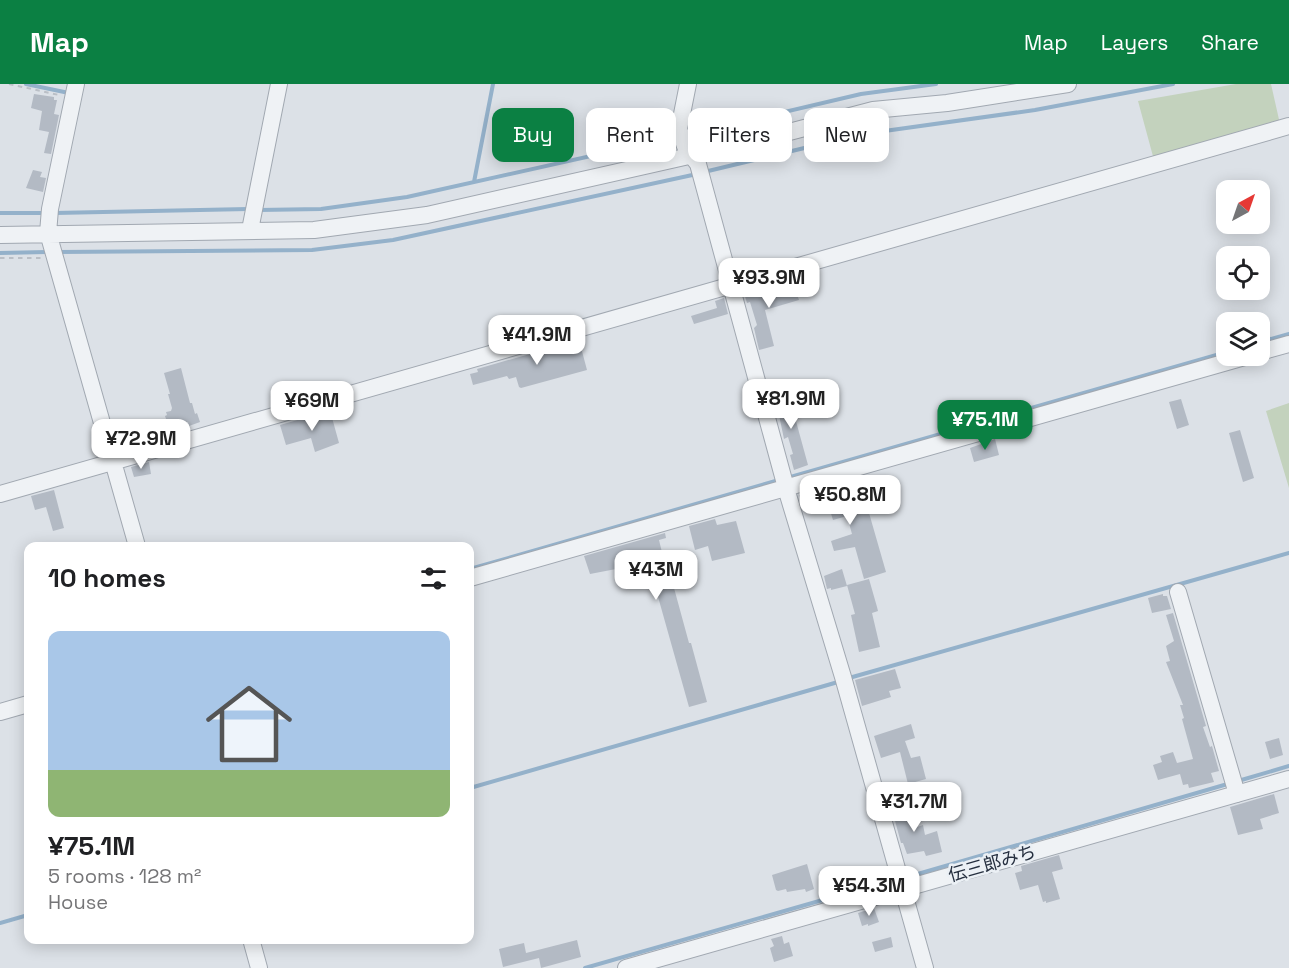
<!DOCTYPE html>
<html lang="en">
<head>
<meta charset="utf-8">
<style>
	body { margin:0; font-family:"Space Grotesk","Noto Sans JP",sans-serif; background:#f6f6f6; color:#202124; height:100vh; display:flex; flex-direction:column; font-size:22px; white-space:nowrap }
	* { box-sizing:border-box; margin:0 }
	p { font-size:20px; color:#757577 }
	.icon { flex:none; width:33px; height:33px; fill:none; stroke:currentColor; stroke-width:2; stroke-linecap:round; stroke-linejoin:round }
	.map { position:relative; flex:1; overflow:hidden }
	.details { position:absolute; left:24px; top:458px; width:450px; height:402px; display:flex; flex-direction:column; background:#fff; border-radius:12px; box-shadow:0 3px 15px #0003 }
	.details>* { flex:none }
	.guide { position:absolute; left:492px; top:24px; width:570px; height:54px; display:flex; gap:12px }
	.needle { width:39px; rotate:40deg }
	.buttons { position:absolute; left:1216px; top:96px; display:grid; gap:12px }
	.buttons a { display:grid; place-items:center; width:54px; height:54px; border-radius:12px; background:#fff; box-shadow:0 3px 15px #0003; font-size:30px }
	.price { position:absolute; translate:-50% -51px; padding:0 14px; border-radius:12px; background:#fff; color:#222; font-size:20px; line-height:39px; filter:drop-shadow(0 2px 3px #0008) }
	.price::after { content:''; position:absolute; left:50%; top:36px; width:18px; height:14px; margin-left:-9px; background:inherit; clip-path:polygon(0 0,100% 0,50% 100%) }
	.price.selected { background:#0b8043; color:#fff }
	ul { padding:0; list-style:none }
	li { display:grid; align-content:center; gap:12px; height:318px; padding:0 24px }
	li+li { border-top:2px solid #e0e0e0 }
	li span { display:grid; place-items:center; height:186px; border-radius:12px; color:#555 }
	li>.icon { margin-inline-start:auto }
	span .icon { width:108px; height:108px; fill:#fffc; stroke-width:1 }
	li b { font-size:26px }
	h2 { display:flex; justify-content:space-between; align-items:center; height:72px; padding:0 24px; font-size:26px }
	.tag { padding:0 21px; border-radius:12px; background:#fff; box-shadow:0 3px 15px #0003; font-size:21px; line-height:54px }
	.tag.selected { background:#0b8043; color:#fff }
	header { display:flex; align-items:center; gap:36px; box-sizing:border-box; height:84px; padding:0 30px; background:#0b8043; color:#fff }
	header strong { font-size:28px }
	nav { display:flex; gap:33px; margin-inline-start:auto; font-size:21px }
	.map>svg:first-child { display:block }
</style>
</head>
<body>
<header>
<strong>Map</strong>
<nav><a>Map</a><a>Layers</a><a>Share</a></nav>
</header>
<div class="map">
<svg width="1289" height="884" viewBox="0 0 1289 884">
	<rect width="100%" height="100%" fill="#dce1e7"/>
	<path fill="#c3d2bd" d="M1236 0H1271L1280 40 1154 76 1138 17Z
		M1289 319V404L1266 327Z"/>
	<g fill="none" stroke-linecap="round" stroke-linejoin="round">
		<path stroke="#94b1ca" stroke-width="4" d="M26 0 69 9
			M686 51 861 10 936 0
			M704 88 863 50 1035 26 1173 0
			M474 98 493 0
			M259 126 321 125 407 113 676 53
			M0 129H44
			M55 129 248 125
			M58 168 312 166 393 156 697 90
			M0 169 47 168
			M1260 258 1289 250
			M787 394 1227 268
			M470 485 779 396
			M849 594 1289 469
			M1238 697 1289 682
			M470 704 838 598
			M904 794 1231 699
			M0 839 28 831
			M585 884 896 795"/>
	</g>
	<path fill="#b3bac4" d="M34 10 54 13V16H57L54 30 59 31 51 70 44 69 49 48 39 46 42 27 31 24Z
		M33 86 42 88 40 93 46 94 43 108 26 104Z
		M793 198 799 216 765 226 774 262 759 266 754 244 757 241 750 218 747 219 744 209 759 204 760 208Z
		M724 214 728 230 694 240 691 232 717 224 715 217Z
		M579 256 587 286 521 304 519 303 516 293 509 295 507 292 473 301 470 290 478 288 477 285Z
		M181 284 190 319H192L195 330 197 329 200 338 189 342 188 338 169 344 165 332 167 331 166 328 171 327 172 324 168 310H170L164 289Z
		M788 308 808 381 794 386 790 371 793 370 788 353 784 355 775 312Z
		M1181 315 1189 341 1177 345 1169 318Z
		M331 330 339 359 315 368 311 354 286 361 280 341 308 333V336Z
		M1240 346 1254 394 1243 398 1229 349Z
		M995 355 999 371 974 378 970 364Z
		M149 378 151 390 134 393 131 383Z
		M844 398 850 419 865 415 886 488 864 495 855 463 834 467 831 457 852 450 847 432 833 436 829 423 818 426 817 422 807 425 800 414 799 411Z
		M54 406 64 444 53 447 46 423 35 426 31 412Z
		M715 435 717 441 736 437 745 469 712 477 708 462 695 466 689 442Z
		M665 449 666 454 659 456 668 493H671L689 559H691L707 618 689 623 653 495 637 499 635 490 619 495 616 485 590 490 584 472Z
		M842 485 847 502 831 506V504L827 505 824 492Z
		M869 495 877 523 878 527 872 529 880 563 859 568 851 531 855 530 847 501Z
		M1163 510V512H1167L1171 525 1152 529 1148 514Z
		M1173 529 1206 642 1203 643 1210 663 1212 662 1219 687 1211 689 1214 698 1189 704 1188 700 1183 701 1180 690 1158 696 1153 681 1162 678 1160 672 1173 668 1177 679 1193 675 1182 635 1184 634 1180 621H1183L1166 578 1170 577 1166 562 1174 557 1166 531Z
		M895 585 901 604 889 607 891 613 862 622 855 596Z
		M911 640 915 654 905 657 911 674 920 672 926 695 908 700 900 668 881 674 874 652Z
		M1279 654 1283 671 1270 675 1265 658Z
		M1274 710 1279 729 1260 735 1263 745 1238 751 1230 723Z
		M908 717 911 725 908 726 914 744 923 741 925 751 937 747 942 768 926 772 924 767 907 770 903 759H901L891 722Z
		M1059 771 1063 785 1052 788 1060 815 1046 819V817L1043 818 1038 801 1020 806 1015 789 1022 787 1021 782Z
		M807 780 814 805 806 808 805 805 787 808 786 805 778 807 776 806 772 791Z
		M874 824 879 838 868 842V840L862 842 858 829Z
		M782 852 784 860 789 858 793 872 774 878 770 864 774 862 771 855Z
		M891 853 893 863 875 868 872 858Z
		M577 856 581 873 541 884 539 874 503 883 499 865 524 859 526 869Z"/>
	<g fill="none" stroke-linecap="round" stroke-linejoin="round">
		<g stroke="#a1a8b1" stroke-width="18">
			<path id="minor" d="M76 0 50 125 48 149 137 462
				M688 0 679 45 686 65 698 80 788 411 843 593 925 884
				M250 146 279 0
				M0 151 314 146 427 131 751 58 873 26 947 19 1068 0
				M1260 268 1289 260
				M0 410 1289 42
				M470 494 1248 272
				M1178 508 1237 710
				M0 628 28 620
				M251 855 259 884
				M626 884 1289 695"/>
		</g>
		<path stroke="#babfc6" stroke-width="2" stroke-dasharray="4.5 4.5" stroke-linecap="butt" d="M9 0 59 11
			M0 174H42"/>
		<use href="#minor" stroke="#eff2f5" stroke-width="16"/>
	</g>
	<g text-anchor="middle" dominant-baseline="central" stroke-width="5" stroke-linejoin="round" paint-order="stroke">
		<g font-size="18" fill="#252f3f" stroke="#ebf0f5">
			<text transform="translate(992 779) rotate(-16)">伝三郎みち</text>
		</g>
	</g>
</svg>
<div class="buttons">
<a><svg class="needle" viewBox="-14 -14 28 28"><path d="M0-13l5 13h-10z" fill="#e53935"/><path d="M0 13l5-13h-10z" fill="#757577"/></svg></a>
<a><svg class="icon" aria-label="locate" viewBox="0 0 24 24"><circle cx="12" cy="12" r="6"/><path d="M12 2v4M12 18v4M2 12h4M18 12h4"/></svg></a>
<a><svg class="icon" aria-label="layers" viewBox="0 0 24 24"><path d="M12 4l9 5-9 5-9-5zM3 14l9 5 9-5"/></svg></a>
</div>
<b class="price" style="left:769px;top:225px">¥93.9M</b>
<b class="price" style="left:537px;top:282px">¥41.9M</b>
<b class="price" style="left:791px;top:346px">¥81.9M</b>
<b class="price" style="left:312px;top:348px">¥69M</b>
<b class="price selected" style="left:985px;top:367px">¥75.1M</b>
<b class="price" style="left:141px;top:386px">¥72.9M</b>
<b class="price" style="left:850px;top:442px">¥50.8M</b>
<b class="price" style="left:656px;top:517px">¥43M</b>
<b class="price" style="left:914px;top:749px">¥31.7M</b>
<b class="price" style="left:869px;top:833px">¥54.3M</b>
<div class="guide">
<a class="tag selected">Buy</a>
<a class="tag">Rent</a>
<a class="tag">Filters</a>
<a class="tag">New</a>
</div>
<section class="details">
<h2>10 homes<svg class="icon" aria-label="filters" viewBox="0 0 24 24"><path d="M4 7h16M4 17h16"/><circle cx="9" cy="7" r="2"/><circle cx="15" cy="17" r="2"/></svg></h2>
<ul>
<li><span style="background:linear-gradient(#a9c7e8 75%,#8fb573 0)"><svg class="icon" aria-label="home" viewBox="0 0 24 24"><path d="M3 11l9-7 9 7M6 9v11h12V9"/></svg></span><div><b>¥75.1M</b><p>5 rooms · 128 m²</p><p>House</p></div></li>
</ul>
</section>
</div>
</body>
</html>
